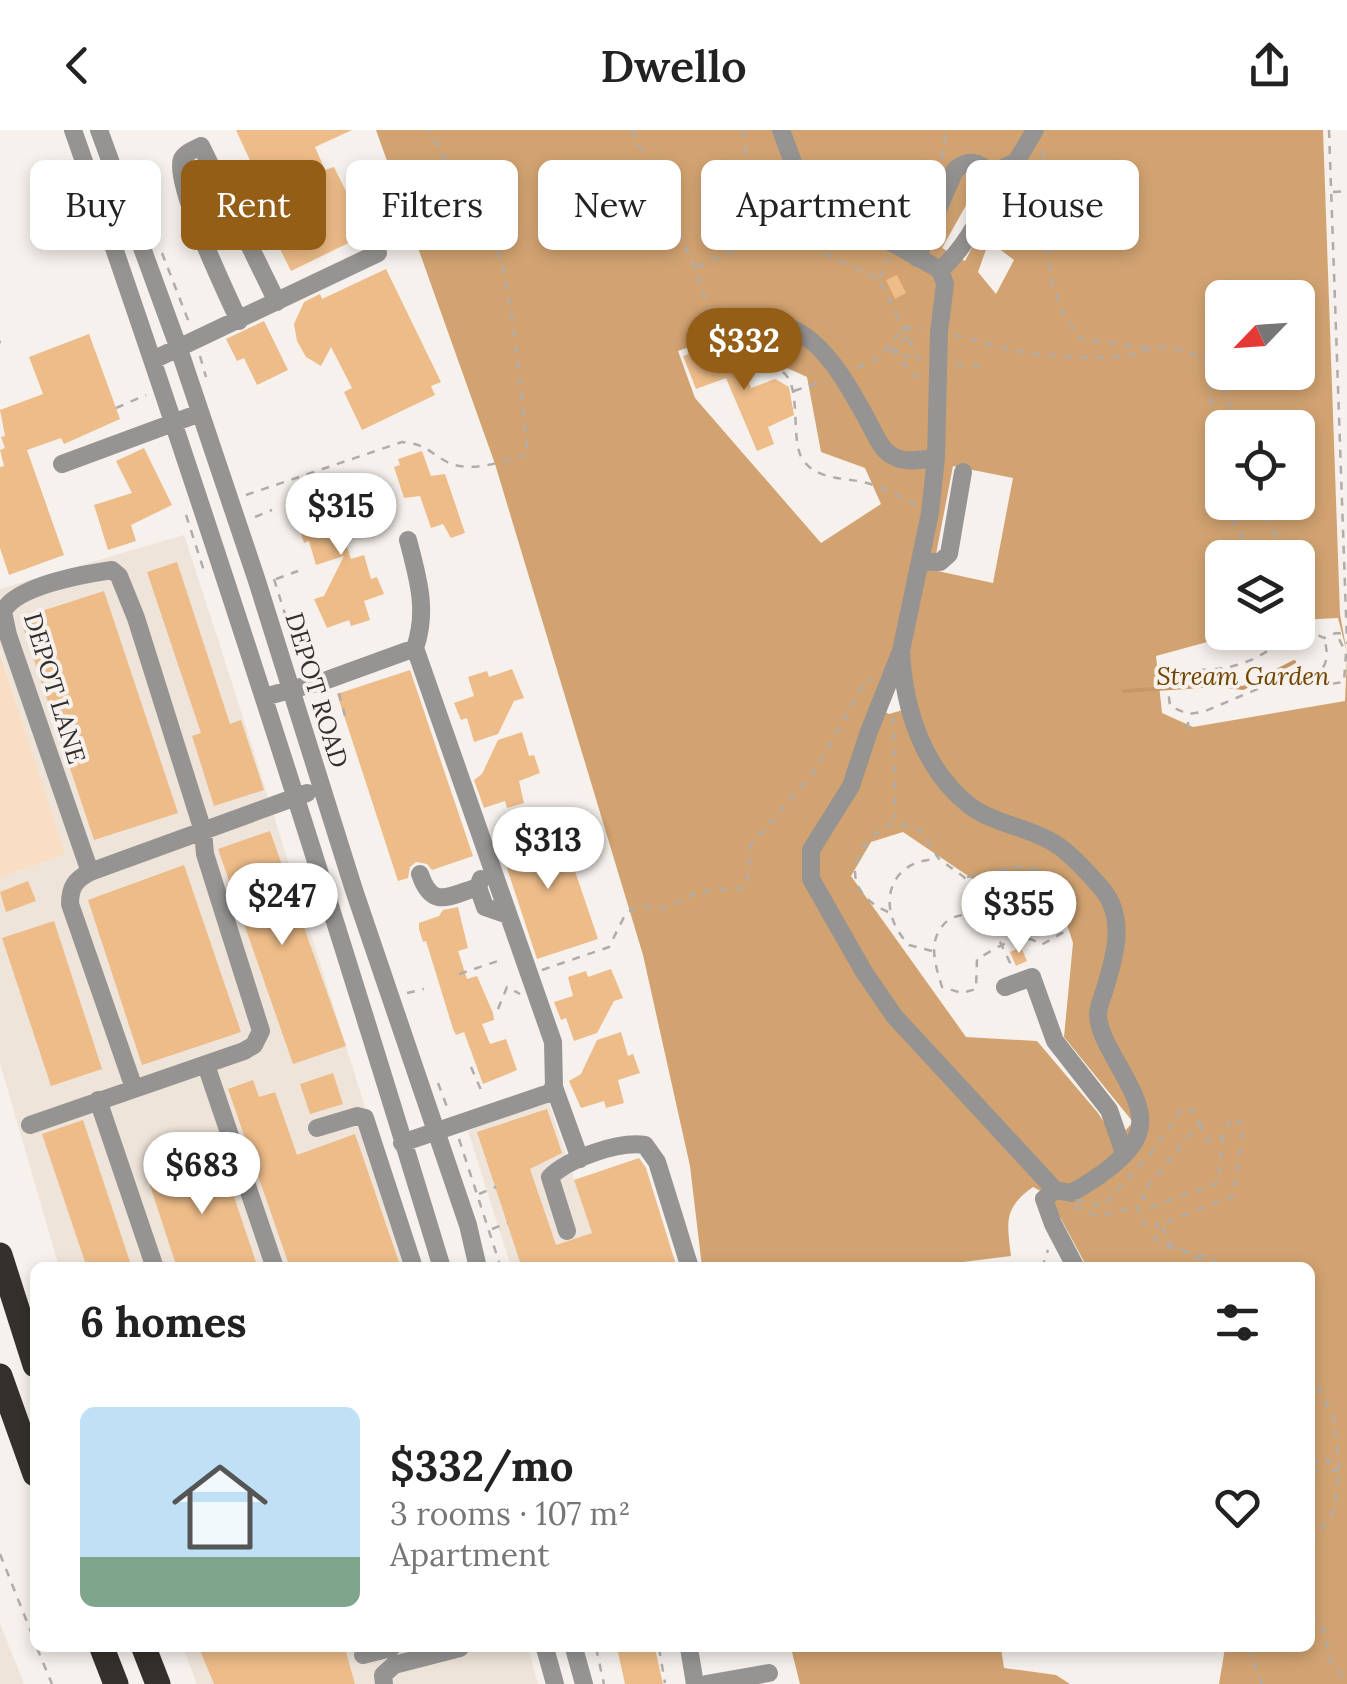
<!DOCTYPE html>
<html lang="en">
<head>
<meta charset="utf-8">
<style>
	body { margin:0; font-family:Lora,serif; background:#f2f2f2; color:#222; height:100vh; display:flex; flex-direction:column; font-size:38px; white-space:nowrap }
	* { box-sizing:border-box; margin:0 }
	p { font-size:32px; color:#767676 }
	.icon { flex:none; width:55px; height:55px; fill:none; stroke:currentColor; stroke-width:2; stroke-linecap:round; stroke-linejoin:round }
	.map { position:relative; flex:1; overflow:hidden }
	.details { position:absolute; left:30px; top:1132px; width:1285px; height:390px; display:flex; flex-direction:column; background:#fff; border-radius:15px; box-shadow:0 5px 15px #0003 }
	.details>* { flex:none }
	.guide { position:absolute; left:30px; top:30px; width:1288px; height:90px; display:flex; gap:20px }
	.needle { width:65px; rotate:245deg }
	.tools { position:absolute; left:1205px; top:150px; display:grid; gap:20px }
	.tools a { display:grid; place-items:center; width:110px; height:110px; border-radius:15px; background:#fff; box-shadow:0 5px 15px #0003; font-size:50px }
	.price { position:absolute; translate:-50% -85px; padding:0 22px; border-radius:35px; background:#fff; color:#222; font-size:32px; line-height:65px; filter:drop-shadow(0 2px 5px #0008) }
	.price::after { content:''; position:absolute; left:50%; top:60px; width:30px; height:22px; margin-left:-15px; background:inherit; clip-path:polygon(0 0,100% 0,50% 100%) }
	.price.on { background:#955e17; color:#fff }
	ul { padding:0; list-style:none }
	li { display:flex; align-items:center; gap:30px; height:250px; padding:0 50px }
	li+li { border-top:2px solid #e0e0e0 }
	li span { display:grid; place-items:center; flex:none; width:280px; height:200px; border-radius:15px; color:#555 }
	li>.icon { margin-inline-start:auto }
	span .icon { width:120px; height:120px; fill:#fffc; stroke-width:1 }
	li b { font-size:42px }
	h2 { display:flex; justify-content:space-between; align-items:center; height:120px; padding:0 50px; font-size:42px }
	.chip { padding:0 35px; border-radius:15px; background:#fff; box-shadow:0 5px 15px #0003; font-size:35px; line-height:90px }
	.chip.on { background:#955e17; color:#fff }
	header { display:flex; justify-content:space-between; align-items:center; height:130px; padding:0 50px; background:#fff; font-size:45px; font-weight:600 }
	.map>svg:first-child { display:block }
</style>
</head>
<body>
<header><svg class="icon" aria-label="back" viewBox="0 0 24 24"><path d="M15 5l-7 7 7 7"/></svg>Dwello<svg class="icon" aria-label="share" viewBox="0 0 24 24"><path d="M12 15V3M7 8l5-5 5 5M5 13v7h14v-7"/></svg></header>
<div class="map">
<svg width="1347" height="1554" viewBox="0 0 1347 1554">
	<rect width="100%" height="100%" fill="#f6f1ec"/>
	<path fill="#eee4d9" d="M184 405 242 584 415 1137H59L0 933V748L63 724 0 520V459Z
		M548 970 603 1137H511L468 1001Z
		M0 1494 24 1554H0Z
		M183 1518H528L538 1554H197Z"/>
	<path fill="#f9dec3" d="M0 523 65 724 0 748Z"/>
	<path fill="#d2a371" fill-rule="evenodd" d="M376 0H1323L1340 484 1347 523 1338 488 1298 490V428H1222V502L1240 503 1156 526 1162 583 1193 597 1345 571 1347 526V1554H1219L1225 1518H1310V1138L1087 1137 1048 1065 1033 1057C1003 1078 1007 1093 1011 1126L947 1134 946 1138 702 1137 690 1036 643 825 495 334ZM982 47 1002 60 965 131 942 118ZM989 111 1014 130 996 164 978 142ZM1222 168H1298V242H1222ZM718 207 807 247 821 322 865 338 881 374 821 413 695 268 678 221ZM1222 298H1298V372H1222ZM953 336 1013 348 993 453 933 440ZM906 539 913 577 889 584 872 575ZM903 702 980 754 1052 749 1073 813 1064 907 1133 992 1116 1011 1098 983 1037 911 966 907 851 746 871 712Z
		M791 1518H1001L1004 1538 1056 1545 1070 1554H800Z"/>
	<g fill="none" stroke-linecap="round" stroke-linejoin="round">
		<path stroke="#c79866" stroke-width="4" d="M1124 561 1218 555 1243 558 1294 532"/>
	</g>
	<path fill="#edbc89" d="M236 0H352L315 17 325 40 334 37 367 104 291 141 275 109 284 88 276 69 253 78 264 61Z
		M386 139 441 252 431 256 435 265 362 300 344 262 352 258 331 217 321 236 306 227 297 211 294 194 304 172 320 164 322 169Z
		M897 145 906 163 895 169 886 150Z
		M264 191 288 240 257 255 244 228 237 231 226 209Z
		M89 204 120 289 64 314 61 308 27 320 64 425 9 445 0 418V337L4 336 0 320 5 318 1 307 5 306 0 280 43 264 29 227Z
		M707 217 710 228 737 222 751 258 775 249 789 257 794 285 768 297 774 314 757 321 726 248 696 259 683 226Z
		M144 318 172 375 131 395 136 411 108 420 94 375 132 363 116 331Z
		M422 321 431 346 445 344 465 403 451 408 443 394 431 398 420 366 404 368 394 337 400 335 398 329Z
		M356 358 368 386 356 393 346 414 351 429 364 425 371 449 377 447 384 464 364 471 370 490 351 496 349 490 327 498 314 469 324 466 344 426 316 435 309 411 304 413 298 394 320 387 313 365 331 359 333 366Z
		M177 432 230 594 241 590 264 660 214 676 192 606 201 603 147 442Z
		M104 461 178 683 94 710 20 488Z
		M512 539 524 568 514 571 498 604 474 612 467 588 461 590 454 573 474 566 468 547 487 541 489 547Z
		M410 540 473 726 432 740 427 734 416 732 410 737 408 748 398 751 337 564Z
		M522 602 529 626 534 625 540 643 519 651 524 673 507 678 505 671 484 678 474 650 482 644 498 610Z
		M559 694 598 809 537 829 499 714Z
		M270 701 346 916 293 934 218 719Z
		M184 735 241 902 142 935 88 770Z
		M28 751 36 771 6 782 0 762Z
		M458 777 468 818 458 821 467 849 477 846 493 883 494 890 482 894 490 914 506 909 517 940 483 954 464 902 456 905 453 899 426 811 423 812 419 799V793L439 786 443 780Z
		M54 791 102 939 51 956 2 808Z
		M1021 817 1027 831 1016 836 1010 822Z
		M611 839 623 868 614 871 597 903 574 911 566 888 561 890 554 872 573 866 568 847 586 841 588 847Z
		M621 902 628 926 633 924 640 943 618 950 624 973 606 978 604 971 581 978 569 951 581 944 597 910Z
		M333 943 343 974 310 984 300 954Z
		M253 950 259 967 275 962 297 1025 355 1004 401 1138H290L228 959Z
		M547 979 562 1023 530 1039 556 1115 592 1103 574 1050 639 1028 646 1038 677 1138H522L477 1002Z
		M83 990 132 1138H87L42 1004Z
		M220 1025 258 1138H177L148 1049Z
		M199 1518H345L355 1554H214Z
		M617 1518H655L663 1554H625Z"/>
	<g fill="none" stroke-linecap="round" stroke-linejoin="round">
		<path stroke="#b0aca8" stroke-width="2.5" stroke-dasharray="8 8" stroke-linecap="butt" d="M632 0 695 138 710 184
			M743 0 750 55 767 86 803 113 879 149 922 236
			M1329 0 1347 514
			M1043 21 1047 120 1052 152 1062 182 1081 209 1147 218
			M942 29 946 0
			M1333 62 1347 61
			M905 100 924 68
			M162 123 190 195
			M697 137 735 120 766 87
			M879 148 889 128
			M954 205C984 212 1015 223 1045 225 1070 227 1097 228 1122 226 1135 225 1146 218 1159 217 1207 216 1233 253 1230 298
			M908 207 901 212 895 223 911 243 919 247
			M0 212H1
			M890 216 895 223 917 228
			M200 226 206 247
			M956 234 985 236
			M1211 236 1210 267 1222 303
			M857 238 880 227 904 197 922 200
			M752 242C814 219 785 305 803 330 818 351 845 347 867 353 884 358 901 367 917 375
			M794 261 826 250
			M116 278 146 265
			M246 365 402 312C428 315 427 321 447 332 470 344 504 331 528 324L514 200 502 130 429 0
			M1228 372 1233 392 1256 428
			M1257 372 1287 423 1286 428
			M186 385 205 444
			M255 387 272 380
			M274 449 285 484
			M276 449 298 441
			M1298 474 1311 471
			M1298 482 1310 501 1324 508 1336 503 1347 504
			M1310 501C1285 505 1270 523 1246 532 1218 543 1194 538 1166 543L1170 576 1188 584 1203 582 1260 558 1299 548 1312 549C1328 537 1329 526 1324 508
			M1324 542 1330 554 1344 552 1346 523 1336 503
			M339 563 345 586
			M893 587 895 689
			M1188 600V585
			M967 747 1016 737 1032 738 1049 743 1073 758 1061 776V784
			M1018 769 1043 775 1061 786 1064 802 1041 815C1022 798 996 819 977 829L976 859 962 863 942 857C934 831 926 806 951 788Z
			M888 782C836 759 851 713 895 692L920 700 939 729 964 747 985 780 1012 837
			M932 821 909 815C876 781 885 731 937 729
			M542 840 609 817 625 785 636 776 666 778 698 762 743 758 747 752 751 715 816 639 865 551 872 549
			M459 844 504 829
			M407 863 424 859
			M498 879 507 857 520 864
			M471 937 481 960
			M438 953 449 982
			M1200 993 1207 1011 1223 1006
			M459 1009 501 1138
			M479 1064 496 1057
			M1074 1077 1099 1086 1136 1076 1146 1096 1158 1094 1155 1109 1168 1117 1213 1128 1215 1138
			M492 1099 508 1093
			M503 1138 517 1132
			M1042 1138 1048 1120
			M1310 1242 1334 1288 1339 1341 1334 1381 1310 1414
			M1310 1332 1328 1329 1329 1341H1347
			M1310 1342 1317 1341 1310 1362
			M0 1424 35 1512
			M1310 1485 1324 1499 1330 1529 1347 1553
			M37 1518 52 1554
			M596 1518 604 1554
			M659 1518 665 1553
			M1248 1518 1262 1554"/>
		<path stroke="#969492" stroke-width="18" d="M73 0C205 376 326 756 442 1138
			M99 0 179 219 257 451 354 760 468 1095 478 1138
			M781 0 797 43 821 73 853 96 896 115 940 140 945 154 939 202 936 328 930 383 901 521 868 604 851 656 811 720V749L864 842 895 887 1055 1060 1071 1063C1093 1051 1129 1028 1138 1004 1152 968 1098 919 1098 884 1098 877 1102 868 1104 862 1114 829 1127 790 1103 760 1091 746 1075 728 1060 717 1034 698 996 695 970 676 923 639 904 579 901 521
			M989 44 1016 32 1035 0
			M917 128 955 40C967 29 980 31 989 44 996 72 961 122 940 140
			M239 191C227 164 172 51 182 29 186 22 194 20 201 16L277 172
			M716 200C800 169 833 227 869 293 876 306 882 323 897 328 909 333 924 329 936 328
			M153 230 378 123
			M62 334 200 283
			M408 410C418 448 428 481 415 518L553 912 554 957 580 1029
			M921 432H940L949 424 963 342
			M264 567 327 550 415 518
			M420 744C432 780 449 766 478 757
			M481 749 478 757 485 777 508 785
			M1005 857 1032 847 1055 911 1109 980 1124 1023
			M206 935 275 1138
			M134 958 70 774C70 757 75 750 90 742L307 663
			M98 970 155 1138
			M30 995 244 921 254 915 261 901 205 724 203 701 136 488 119 446 112 440C85 444 15 456 3 482L8 505 90 742
			M317 998 357 986 365 988 414 1138
			M402 1013 549 963 554 957
			M163 1029 231 1009
			M1055 1060 1044 1069 1053 1094 1076 1138
			M567 1101 550 1047C568 1029 618 1011 645 1015L657 1032 690 1138
			M545 1518 555 1554
			M574 1518 584 1554
			M689 1518 695 1554
			M363 1525 391 1518
			M384 1554 383 1545 394 1535 460 1518
			M706 1554 769 1543"/>
		<path stroke="#34302c" stroke-width="25" d="M0 1125 35 1235
			M0 1246 35 1344
			M102 1518 116 1554
			M144 1518 158 1554"/>
		<path stroke="#b0aca8" stroke-width="2.5" stroke-dasharray="8 8" stroke-linecap="butt" d="M1076 1070 1103 1076 1151 1023 1183 978 1195 981 1200 993 1141 1064 1151 1077 1218 1053 1223 1006 1231 988 1244 995 1233 1066 1163 1093 1166 1112 1218 1138
			M1310 1311 1317 1341"/>
	</g>
	<g text-anchor="middle" dominant-baseline="central" stroke-width="8" stroke-linejoin="round" paint-order="stroke">
		<g font-size="25" font-style="italic" fill="#704301" stroke="#f6f1ec">
			<text x="1243" y="546">Stream Garden</text>
		</g>
		<g font-size="25" fill="#312f2d" stroke="#f6f1ec">
			<text transform="translate(55 558) rotate(73)">DEPOT LANE</text>
			<text transform="translate(317 560) rotate(73)">DEPOT ROAD</text>
		</g>
	</g>
</svg>
<div class="tools">
<a><svg class="needle" viewBox="-14 -14 28 28"><path d="M0-13l5 13h-10z" fill="#e53935"/><path d="M0 13l5-13h-10z" fill="#767676"/></svg></a>
<a><svg class="icon" aria-label="locate" viewBox="0 0 24 24"><circle cx="12" cy="12" r="6"/><path d="M12 2v4M12 18v4M2 12h4M18 12h4"/></svg></a>
<a><svg class="icon" aria-label="layers" viewBox="0 0 24 24"><path d="M12 4l9 5-9 5-9-5zM3 14l9 5 9-5"/></svg></a>
</div>
<b class="price on" style="left:744px;top:263px">$332</b>
<b class="price" style="left:341px;top:428px">$315</b>
<b class="price" style="left:548px;top:762px">$313</b>
<b class="price" style="left:282px;top:818px">$247</b>
<b class="price" style="left:1019px;top:826px">$355</b>
<b class="price" style="left:202px;top:1087px">$683</b>
<div class="guide">
<a class="chip">Buy</a>
<a class="chip on">Rent</a>
<a class="chip">Filters</a>
<a class="chip">New</a>
<a class="chip">Apartment</a>
<a class="chip">House</a>
</div>
<section class="details">
<h2>6 homes<svg class="icon" aria-label="filters" viewBox="0 0 24 24"><path d="M4 7h16M4 17h16"/><circle cx="9" cy="7" r="2"/><circle cx="15" cy="17" r="2"/></svg></h2>
<ul>
<li><span style="background:linear-gradient(#bfe0f5 75%,#7fa58c 0)"><svg class="icon" aria-label="home" viewBox="0 0 24 24"><path d="M3 11l9-7 9 7M6 9v11h12V9"/></svg></span><div><b>$332/mo</b><p>3 rooms · 107 m²</p><p>Apartment</p></div><svg class="icon" aria-label="heart" viewBox="0 0 24 24"><path d="M12 20l-8-8c-3-5 5-10 8-4 3-6 11-1 8 4z"/></svg></li>
</ul>
</section>
</div>
</body>
</html>
